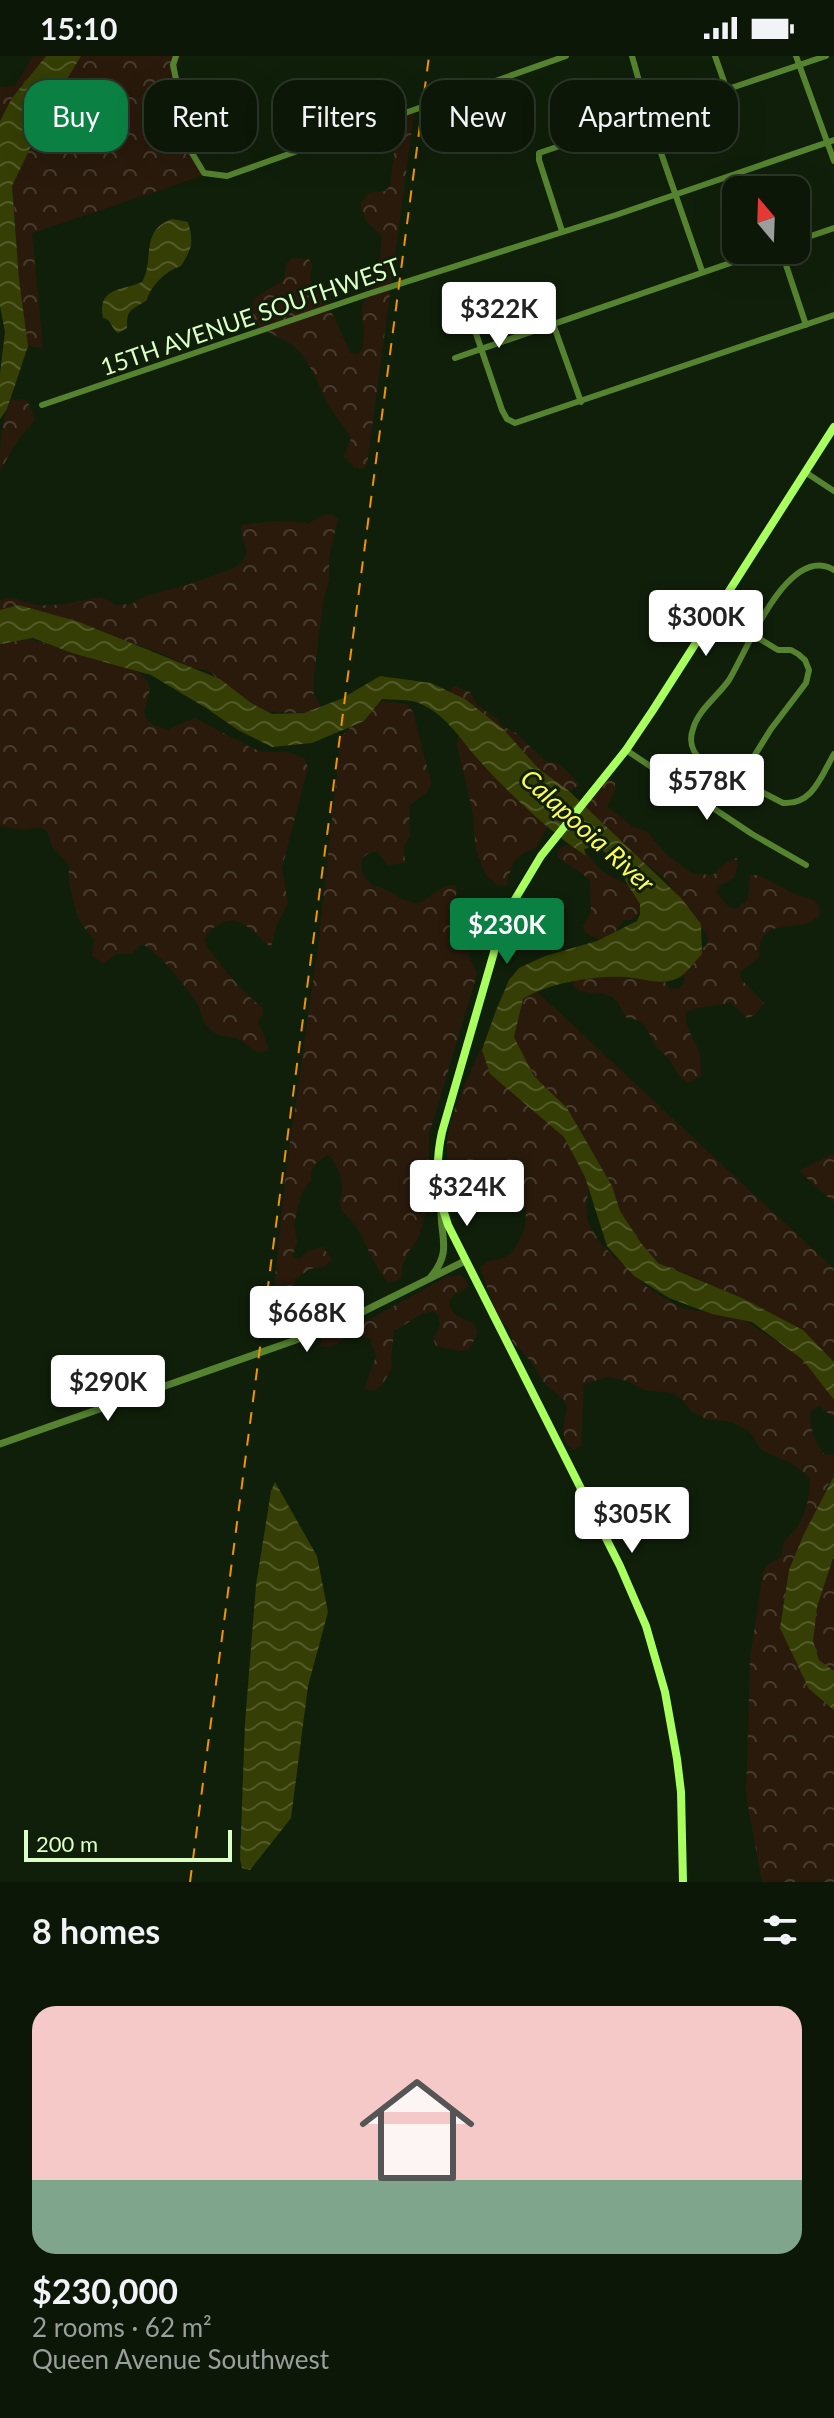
<!DOCTYPE html>
<html lang="en">
<head>
<meta charset="utf-8">
<style>
	body { margin:0; font-family:Lato,sans-serif; background:#152012; color:#f1f3f6; height:100vh; display:flex; flex-direction:column; font-size:30px; white-space:nowrap }
	* { box-sizing:border-box; margin:0 }
	p { font-size:26px; color:#9a9f9c }
	.icon { flex:none; width:44px; height:44px; fill:none; stroke:currentColor; stroke-width:2; stroke-linecap:round; stroke-linejoin:round }
	.map { position:relative; height:1826px; overflow:hidden }
	.drawer { display:flex; flex-direction:column; background:#0c1708; flex:1 }
	.drawer>* { flex:none }
	.guide { position:absolute; left:24px; top:24px; width:786px; height:72px; display:flex; gap:16px }
	.needle { width:52px; rotate:341deg }
	.controls { position:absolute; left:722px; top:120px; display:grid; gap:16px }
	.controls a { display:grid; place-items:center; width:88px; height:88px; border-radius:16px; background:#0c1708; box-shadow:0 8px 32px #0002,0 0 0 2px #2c3629; font-size:40px }
	.scale { position:absolute; left:24px; bottom:20px; width:208px; box-sizing:border-box; padding-left:8px; border:4px solid #dcffc7; border-top:0; font-size:22px; line-height:28px; white-space:nowrap; color:#dcffc7; -webkit-text-stroke:6px #101f0a; paint-order:stroke }
	.price { position:absolute; translate:-50% -68px; padding:0 18px; border-radius:8px; background:#fff; color:#222; font-size:26px; line-height:52px; filter:drop-shadow(0 2px 4px #0008) }
	.price::after { content:''; position:absolute; left:50%; top:48px; width:24px; height:18px; margin-left:-12px; background:inherit; clip-path:polygon(0 0,100% 0,50% 100%) }
	.price.active { background:#0b8043; color:#fff }
	ul { padding:0; list-style:none }
	li { display:grid; align-content:center; gap:16px; height:424px; padding:0 32px }
	li+li { border-top:2px solid #2c3629 }
	li span { display:grid; place-items:center; height:248px; border-radius:24px; color:#555 }
	li>.icon { margin-inline-start:auto }
	span .icon { width:144px; height:144px; fill:#fffc; stroke-width:1 }
	li b { font-size:34px }
	h2 { display:flex; justify-content:space-between; align-items:center; height:96px; padding:0 32px; font-size:34px }
	.chip { padding:0 28px; border-radius:24px; background:#0c1708; box-shadow:0 8px 32px #0002,0 0 0 2px #2c3629; font-size:28px; line-height:72px }
	.chip.active { background:#0b8043; color:#fff }
	.status { display:flex; justify-content:space-between; align-items:center; height:56px; padding:0 40px; background:#0c1708; direction:ltr }
	.status svg { height:22px; fill:currentColor }
	.map>svg:first-child { display:block }
</style>
</head>
<body>
<div class="status"><b>15:10</b><svg viewBox="0 0 49 12"><path d="M0 12V9h3v3zM5 12V6h3v6zM10 12V3h3v9zM15 12V0h3v12zM26 1h20v11H26zM47 4h2v5h-2z"/></svg></div>
<div class="map">
<svg width="834" height="1826" viewBox="0 0 834 1826">
	<defs>
		<pattern id="forest-crowns" width="20" height="18" patternUnits="userSpaceOnUse" patternTransform="scale(2)"><rect width="20" height="18" fill="#291a0c"/><path d="M2 6a3 3 0 1 1 6 0M12 15a3 3 0 1 1 6 0" fill="none" stroke="#473c2e"/></pattern>
		<pattern id="water-waves" width="16" height="10" patternUnits="userSpaceOnUse" patternTransform="scale(2)"><rect width="16" height="10" fill="#353e04"/><path d="M0 5q4-4 8 0t8 0" fill="none" stroke="#525b27"/></pattern>
	</defs>
	<rect width="100%" height="100%" fill="#101f0a"/>
	<path fill="url(#forest-crowns)" d="M33 0H46L12 42 0 65V31L15 30Z
		M81 0H181L168 40 202 120 32 177 43 292 28 290 19 223 12 130 49 53Z
		M414 57 367 410 361 413 354 411 344 400 351 383C346 372 337 363 331 353 318 332 312 305 293 290 284 282 257 274 252 263 243 241 272 233 284 224L286 208 293 202 309 203 312 210 310 218 311 225 326 244 347 290 351 297 358 299C371 284 358 266 363 248 365 240 372 233 375 225 379 212 382 193 381 179L365 164 360 148 369 137 385 135 390 130 394 97 401 82 399 59Z
		M19 343 27 344 35 364 17 385 0 415C0 391 0 364 12 344Z
		M331 458 338 463 329 501V524L323 547 313 627 314 640 319 646 321 654 294 657 262 655 222 629 212 617 206 614 191 612 170 601 138 589 0 555V544C15 538 23 547 37 549 59 551 80 544 101 541L116 549 132 548 145 540 187 529 234 512C257 496 240 489 241 469L275 465 309 467 323 459Z
		M15 579 135 613 147 624 150 633 144 656 147 663 152 668 167 674 195 662 254 693 266 696H287L304 702 308 711 282 812 288 847 277 868 271 891C254 878 239 854 216 870 210 874 207 877 204 884 208 896 251 946 262 951L264 958 259 963V968L269 994C257 1000 253 993 243 986 229 975 221 988 206 968 202 963 201 957 199 951 192 937 155 891 141 888L132 898H116L103 908 92 899 94 883C90 877 84 873 81 867 74 852 67 825 69 809L52 791 47 775 39 771 24 774 0 770V584Z
		M454 630 470 636 478 650 498 663 502 670 516 677 544 704 559 708 570 718 579 729 565 738 536 792 522 798 514 805 508 821 507 829 498 830 485 818 476 793 472 753 457 689 460 675 449 636Z
		M383 645 407 648 413 656 431 727 428 735 409 750 410 780C403 789 403 797 406 807L388 809 376 795C354 799 359 819 373 830 389 831 399 845 415 847 428 848 435 829 455 829L457 837 453 844 459 866 457 874 477 918 429 1079 428 1148 418 1183 408 1196 402 1211 401 1223 389 1227C373 1212 367 1184 353 1167 349 1161 343 1158 341 1152 339 1145 341 1140 342 1133 342 1122 337 1106 328 1099L315 1108 311 1115V1124L301 1138 294 1168 297 1186 292 1201 299 1203 308 1195 323 1191 332 1204 325 1210 310 1213 295 1223V1232L305 1253V1268L283 1280 275 1282 269 1277 268 1269 271 1261 286 1115 318 890 341 681 373 648Z
		M610 722 615 727V735L607 750 632 770 648 776 663 795 688 815 696 818 713 819 724 808 738 801C736 821 738 821 719 830L716 837 728 850 736 853 748 843 750 819H758L797 839 814 844 819 850 820 858C800 883 758 853 759 902L740 916 741 923 764 947 755 959 747 962 730 946C715 953 700 947 686 957 684 971 692 979 697 991 701 1000 701 1010 701 1020L688 1027C676 1020 675 1011 667 1001 663 996 657 993 654 987 647 973 644 963 627 962 621 955 619 943 610 940 595 933 586 943 572 928L574 921 660 917 669 933 679 932 685 927 683 915 692 895 706 890 708 882 705 876 665 822 636 800 584 751 603 727Z
		M566 789 581 791 602 815 627 829 638 839 643 853 631 864H623L614 878 600 884 585 877 583 869 591 856 590 825 584 819 557 801 558 794Z
		M535 934 834 1213V1306L803 1274 742 1242 658 1207 641 1187 620 1155 612 1130 567 1052 534 1020 514 981 523 943Z
		M486 990V1005L491 1020 512 1030 567 1083 589 1128 586 1151 588 1167 601 1188 647 1231 678 1250 690 1254 713 1256 746 1265 805 1304 834 1342V1362L819 1350 811 1355C808 1370 815 1388 825 1399L834 1398V1420L826 1432 823 1456 809 1633 834 1654V1826H762L746 1739 750 1603 763 1516 767 1509 781 1501 784 1485C804 1468 809 1449 810 1423 796 1407 780 1402 761 1394L753 1379 747 1374 732 1366 706 1363 691 1355 681 1343 673 1337 644 1334 627 1325 608 1321 584 1328 581 1389 575 1394 568 1390 564 1382V1367L567 1352 564 1344 545 1328 530 1304 513 1287 508 1272 498 1263 480 1211C489 1202 499 1205 509 1199 514 1195 517 1189 520 1183 535 1155 519 1129 495 1112L479 1110 458 1121 450 1120C449 1110 446 1099 447 1089 449 1056 468 1024 480 994Z
		M834 1097V1147L799 1115Z
		M460 1219 466 1224 468 1231 454 1239 449 1246C451 1262 465 1261 476 1270L477 1278 469 1294 460 1295 436 1290 433 1283 440 1269 439 1261 434 1255 422 1258 394 1275 391 1303 392 1311C385 1324 380 1339 364 1333L376 1301 370 1283 355 1276C342 1281 336 1295 320 1290L324 1281 374 1261 446 1221Z
		M834 1499V1615C830 1612 822 1608 819 1604 803 1579 824 1524 834 1499Z"/>
	<path fill="url(#water-waves)" d="M46 0H81L49 53 12 130 19 223 28 290 7 353 0 363V318L5 276 0 250V65L12 42Z
		M172 163 188 166C194 187 192 192 181 210 167 214 150 230 147 244 132 254 126 253 127 272L118 277C111 273 112 263 103 262 97 231 122 235 142 226 155 204 139 175 172 163Z
		M19 549 79 566 220 623 251 647 272 658 304 657 341 643 380 620 431 627 465 643 503 673 539 713 569 735 681 842 701 868 702 898C695 905 688 916 680 921 662 931 643 922 625 921 597 919 546 927 523 943L514 981 534 1020 567 1052 612 1130 620 1155 641 1187 658 1207 742 1242 803 1274 834 1306V1344L803 1304 752 1266 712 1258 669 1242 634 1220 607 1190 585 1121 564 1081 490 1018 482 994 495 957 509 924 519 912 545 900 597 885 637 865 640 858V848L626 826 619 810 613 802 596 790 584 793 586 800C547 774 507 736 476 701 459 681 445 658 419 647 409 643 393 644 382 643L364 665 312 687 272 691 238 674 206 652 151 619 72 597 33 582 0 588V554Z
		M834 1420V1499L817 1551 813 1585 819 1604 834 1615V1654L809 1633 780 1572 789 1514 803 1480Z
		M275 1426 317 1500 328 1556 308 1630 291 1762 250 1814 242 1812 240 1803 245 1667 256 1529 271 1435Z"/>
	<g fill="none" stroke-linecap="round" stroke-linejoin="round">
		<path stroke="#55832f" stroke-width="6" d="M176 0 173 9 192 97 204 117 227 120 566 0
			M632 0 651 68 702 215
			M715 0 727 34
			M796 0 834 105
			M562 175 539 104V97L826 0
			M796 185 834 172
			M781 194 806 269
			M541 234 581 346
			M470 260 502 354 507 363 515 367 834 259
			M455 302 768 194
			M42 349 368 238 616 159 834 84
			M805 416 834 435
			M834 514C788 486 747 595 729 624 718 640 698 654 693 673 688 687 693 697 703 706L783 747C813 749 821 720 834 698
			M716 556 778 594H791L798 598 805 604 809 614 806 627 771 673 738 726
			M626 694 752 778 806 809"/>
		<path stroke="#55832f" stroke-width="7" d="M430 1222C453 1195 440 1182 441 1151
			M0 1388 330 1272 465 1205"/>
		<path stroke="#a9ff5e" stroke-width="8" d="M683 1826 681 1736 677 1703 665 1636 646 1570 620 1510 448 1169C437 1139 435 1107 442 1076L499 879 514 845 541 800 626 694 653 654 834 371"/>
		<path stroke="#f29400" stroke-width="2" stroke-dasharray="12 10" stroke-linecap="butt" d="M190 1826 429 0"/>
	</g>
	<g text-anchor="middle" dominant-baseline="central" stroke-width="6" stroke-linejoin="round" paint-order="stroke">
		<g font-size="24" fill="#dcffc7" stroke="#101f0a">
			<text transform="translate(250 260) rotate(-19)">15TH AVENUE SOUTHWEST</text>
		</g>
		<g font-size="26" font-style="italic" fill="#fffb55" stroke="#101f0a">
			<text transform="translate(588 774) rotate(42)">Calapooia River</text>
		</g>
	</g>
</svg>
<div class="controls">
<a><svg class="needle" viewBox="-14 -14 28 28"><path d="M0-13l5 13h-10z" fill="#e53935"/><path d="M0 13l5-13h-10z" fill="#9a9f9c"/></svg></a>
</div>
<div class="scale">200 m</div>
<b class="price" style="left:499px;top:294px">$322K</b>
<b class="price" style="left:706px;top:602px">$300K</b>
<b class="price" style="left:707px;top:766px">$578K</b>
<b class="price active" style="left:507px;top:910px">$230K</b>
<b class="price" style="left:467px;top:1172px">$324K</b>
<b class="price" style="left:307px;top:1298px">$668K</b>
<b class="price" style="left:108px;top:1367px">$290K</b>
<b class="price" style="left:632px;top:1499px">$305K</b>
<div class="guide">
<a class="chip active">Buy</a>
<a class="chip">Rent</a>
<a class="chip">Filters</a>
<a class="chip">New</a>
<a class="chip">Apartment</a>
</div>
</div>
<section class="drawer">
<h2>8 homes<svg class="icon" aria-label="filters" viewBox="0 0 24 24"><path d="M4 7h16M4 17h16"/><circle cx="9" cy="7" r="2"/><circle cx="15" cy="17" r="2"/></svg></h2>
<ul>
<li><span style="background:linear-gradient(#f6c9c9 70%,#7fa58c 0)"><svg class="icon" aria-label="home" viewBox="0 0 24 24"><path d="M3 11l9-7 9 7M6 9v11h12V9"/></svg></span><div><b>$230,000</b><p>2 rooms · 62 m²</p><p>Queen Avenue Southwest</p></div></li>
</ul>
</section>
</body>
</html>
